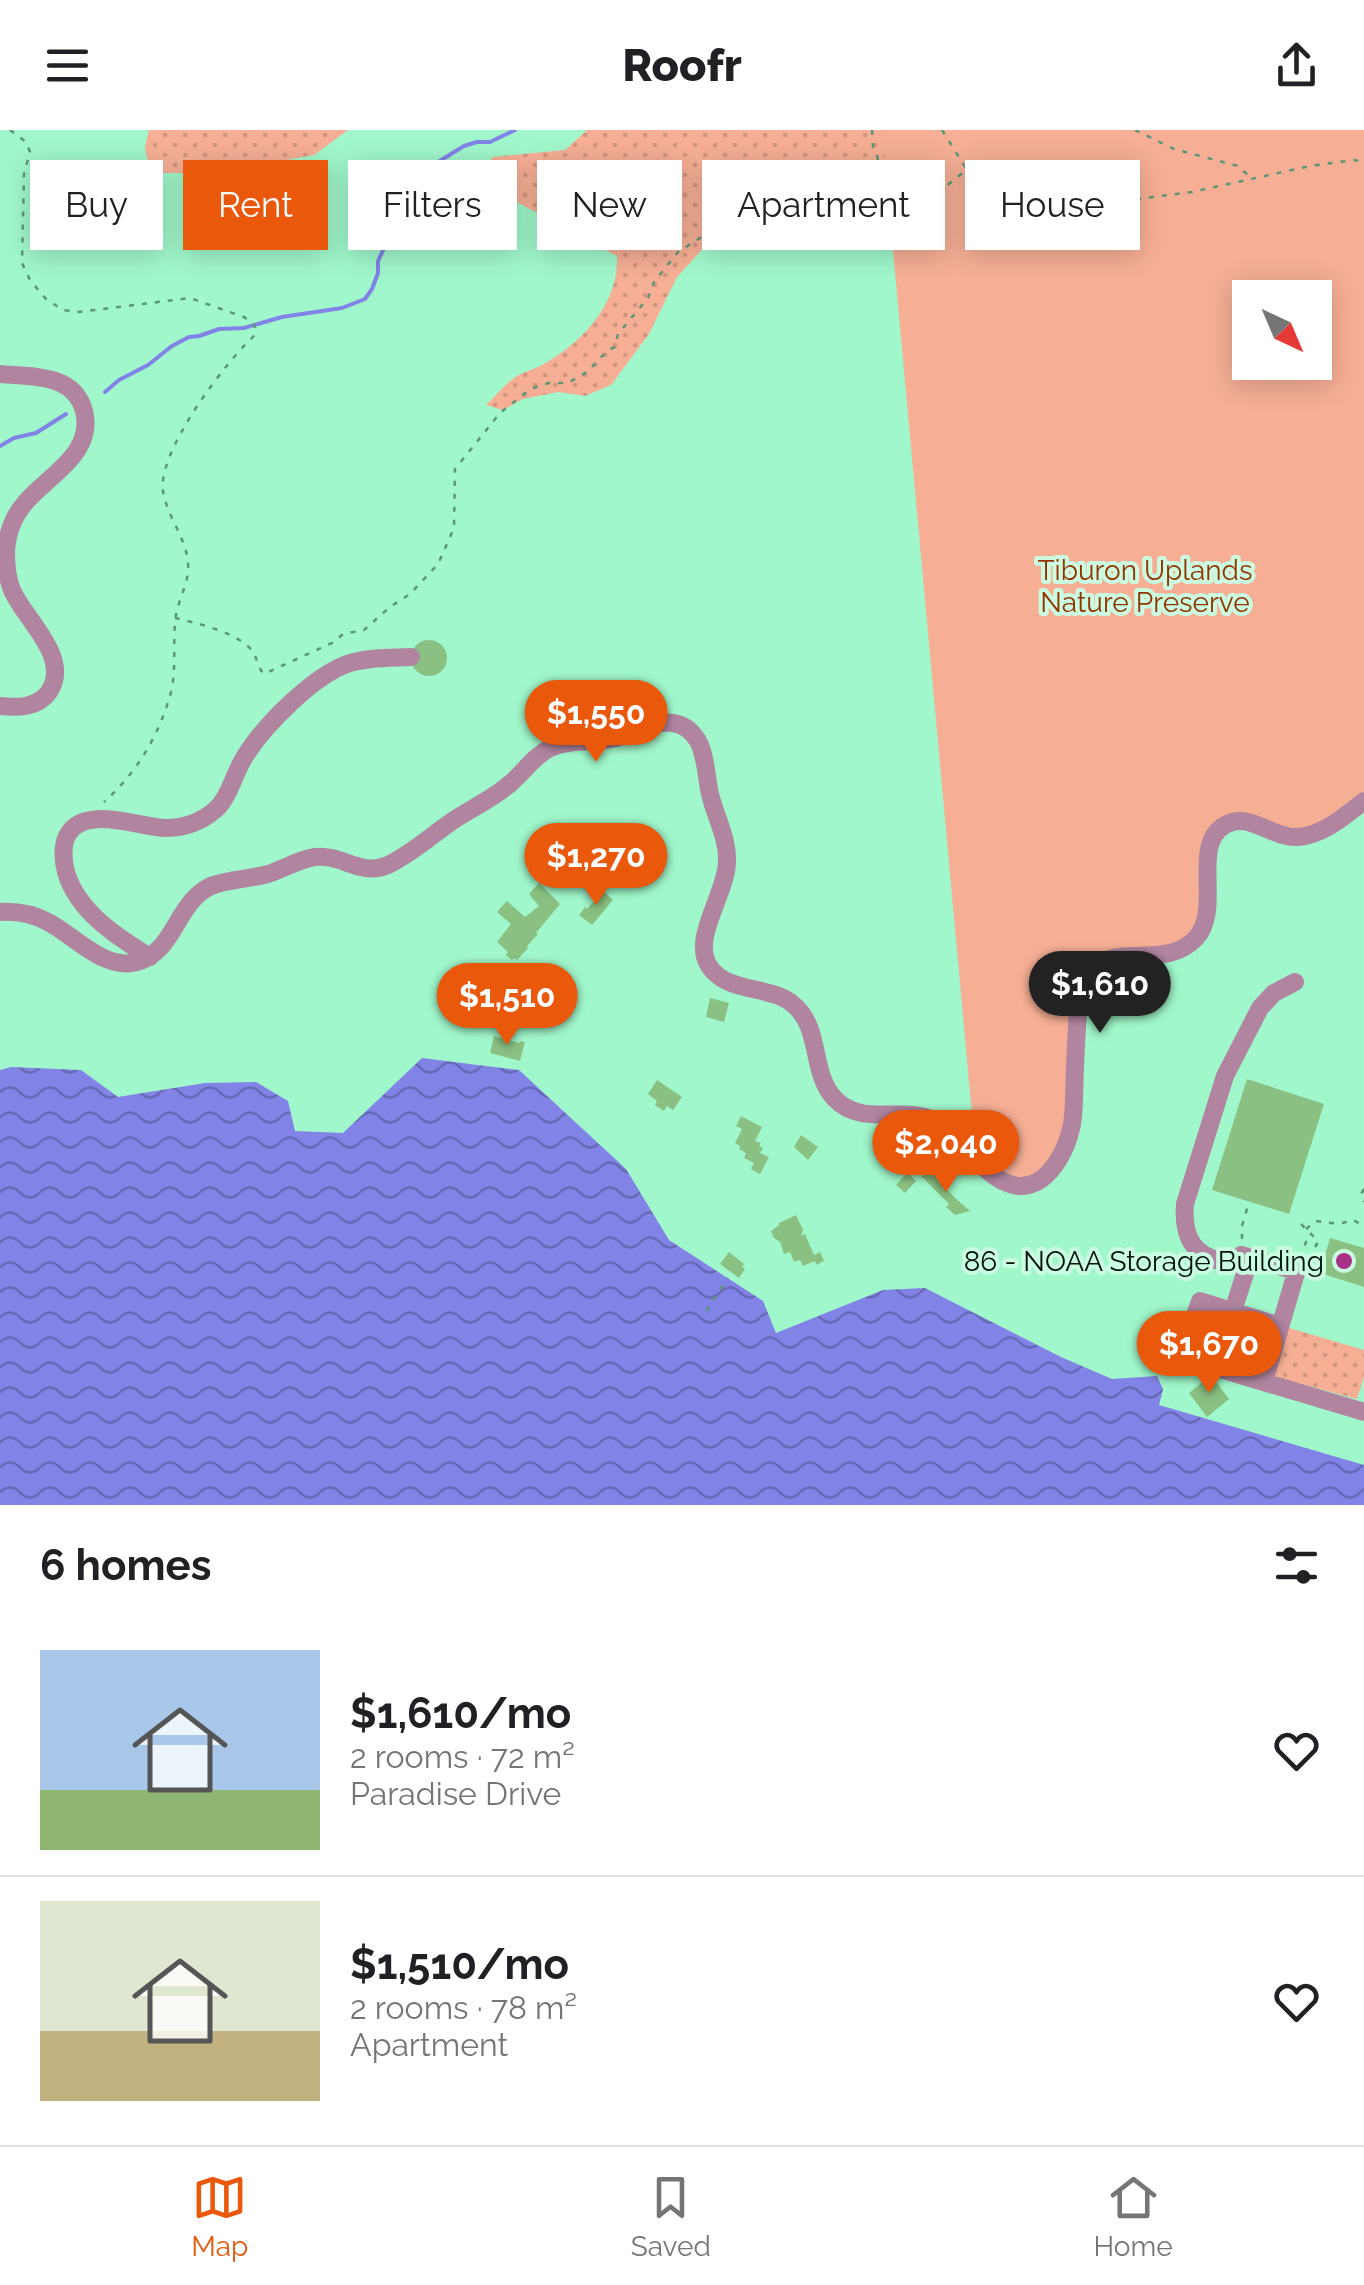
<!DOCTYPE html>
<html lang="en">
<head>
<meta charset="utf-8">
<style>
	body { margin:0; font-family:Raleway,sans-serif; background:#f2f2f2; color:#202124; height:100vh; display:flex; flex-direction:column; font-size:38px; white-space:nowrap }
	* { box-sizing:border-box; margin:0 }
	p { font-size:32px; color:#757577 }
	.icon { flex:none; width:55px; height:55px; fill:none; stroke:currentColor; stroke-width:2; stroke-linecap:round; stroke-linejoin:round }
	.map { position:relative; height:1375px; overflow:hidden }
	.details { display:flex; flex-direction:column; background:#fff; flex:1 }
	.details>* { flex:none }
	.top-card { position:absolute; left:30px; top:30px; width:1305px; height:90px; display:flex; gap:20px }
	.needle { width:65px; rotate:136deg }
	.fabs { position:absolute; left:1232px; top:150px; display:grid; gap:20px }
	.fabs a { display:grid; place-items:center; width:100px; height:100px; border-radius:0px; background:#fff; box-shadow:0 5px 25px #0003; font-size:50px }
	.price { position:absolute; translate:-50% -85px; padding:0 22px; border-radius:35px; background:#ea580c; color:#fff; font-size:32px; line-height:65px; filter:drop-shadow(0 2px 5px #0008) }
	.price::after { content:''; position:absolute; left:50%; top:60px; width:30px; height:22px; margin-left:-15px; background:inherit; clip-path:polygon(0 0,100% 0,50% 100%) }
	.price.selected { background:#222; color:#fff }
	ul { padding:0; list-style:none }
	li { display:flex; align-items:center; gap:30px; height:250px; padding:0 40px }
	li+li { border-top:2px solid #e0e0e0 }
	li span { display:grid; place-items:center; flex:none; width:280px; height:200px; border-radius:0px; color:#555 }
	li>.icon { margin-inline-start:auto }
	span .icon { width:120px; height:120px; fill:#fffc; stroke-width:1 }
	li b { font-size:42px }
	h2 { display:flex; justify-content:space-between; align-items:center; height:120px; padding:0 40px; font-size:42px }
	.pill { padding:0 35px; border-radius:0px; background:#fff; box-shadow:0 5px 25px #0003; font-size:35px; line-height:90px }
	.pill.selected { background:#ea580c; color:#fff }
	header { display:flex; justify-content:space-between; align-items:center; height:130px; padding:0 40px; background:#fff; font-size:45px; font-weight:800 }
	.tabs { display:flex; justify-content:space-around; align-items:center; height:140px; border-top:2px solid #e0e0e0; background:#fff; font-size:28px; color:#757577 }
	.tabs a { display:grid; justify-items:center; gap:5px }
	.tabs .selected { color:#ea580c }
	.map>svg:first-child { display:block }
</style>
</head>
<body>
<header><svg class="icon" aria-label="menu" viewBox="0 0 24 24"><path d="M4 6h16M4 12h16M4 18h16"/></svg>Roofr<svg class="icon" aria-label="share" viewBox="0 0 24 24"><path d="M12 15V3M7 8l5-5 5 5M5 13v7h14v-7"/></svg></header>
<div class="map">
<svg width="1364" height="1375" viewBox="0 0 1364 1375">
	<defs>
		<pattern id="grass-dots" width="8" height="8" patternUnits="userSpaceOnUse" patternTransform="scale(2.5)"><rect width="8" height="8" fill="#f6af95"/><path d="M2 2h.1M6 6h.1" fill="none" stroke="#d1967f" stroke-width="1.8" stroke-linecap="round"/></pattern>
		<pattern id="water-waves" width="16" height="10" patternUnits="userSpaceOnUse" patternTransform="scale(2.5)"><rect width="16" height="10" fill="#8283e6"/><path d="M0 5q4-4 8 0t8 0" fill="none" stroke="#686ab8"/></pattern>
	</defs>
	<rect width="100%" height="100%" fill="#a0f7cb"/>
	<path fill="url(#grass-dots)" d="M149 0H348L314 25 281 31 238 32 191 43H150L145 17Z
		M587 0H1364L902 100 836 89 783 83 710 111 677 147 649 204 611 255 585 266 558 262 523 269 503 280 486 275C495 267 504 255 514 248 522 242 533 240 542 235 582 213 619 174 617 126L487 56 492 27 565 20Z
		M1206 1186 1272 1206 1261 1243 1195 1222Z
		M1286 1197 1364 1220V1247L1357 1269 1272 1246Z"/>
	<path fill="#f6af95" fill-rule="evenodd" d="M882 0H1364V671L1313 704 1252 693 1221 698 1198 805 1089 841 1070 1001 1028 1055 976 1028ZM1250 168H1315V232H1250Z"/>
	<path fill="url(#water-waves)" d="M422 928 519 940 626 1039 669 1110 763 1171 776 1203 883 1160 925 1158 1061 1227 1112 1249 1157 1246 1163 1259 1159 1275 1364 1335V1375H0V940L11 937 81 940 118 967 205 953 256 952 288 971 295 1001 343 1003Z"/>
	<g fill="none" stroke-linecap="round" stroke-linejoin="round">
		<path stroke="#8283e6" stroke-width="4" d="M105 262 119 250 148 235 172 216 189 207 199 206 219 199 244 198 282 187 342 178 365 169 372 159 378 143V131L394 97 396 85 412 48 464 16 477 12H490L515 0
			M0 316 14 308 36 303 66 284"/>
	</g>
	<path fill="#8ac182" d="M411 528a18 18 0 1 1 36 0a18 18 0 1 1-36 0Z
		M539 753 560 774 536 803 538 804 527 816 528 818 517 830 514 828 512 830 506 825 508 822 497 812 511 794 497 782 507 771 525 787 539 776 529 764Z
		M603 761 613 770 592 795 579 785 585 777 587 779Z
		M710 868 729 873 724 892 706 887Z
		M494 906 519 913 520 911 525 912 520 931 490 923Z
		M1247 949 1324 974 1289 1084 1212 1060Z
		M657 950 682 967 673 980 667 976 664 981 655 975 657 971 648 964Z
		M741 986 762 997 755 1011 761 1013 759 1016 763 1018 760 1023 769 1027 760 1044 751 1039 754 1033 744 1028 746 1023 739 1019 740 1016 735 1013 742 999 736 996Z
		M801 1005 818 1017 808 1030 794 1017Z
		M907 1043 916 1051 905 1063 896 1055Z
		M932 1043 955 1068 970 1081 955 1085 946 1077 949 1074 921 1046Z
		M796 1085 803 1100 801 1106 805 1104 814 1125 820 1122 824 1131 816 1135 815 1131 803 1136 800 1130 794 1132 790 1122 784 1124 780 1112 774 1108 771 1101 779 1095V1093Z
		M1330 1108 1364 1118V1157L1320 1143Z
		M729 1122 744 1134 742 1137 745 1139 739 1148 720 1134Z
		M1211 1245 1229 1269 1207 1287 1189 1263Z"/>
	<g fill="none" stroke-linecap="round" stroke-linejoin="round">
		<path stroke="#5c9678" stroke-width="2.5" stroke-dasharray="5 8" stroke-linecap="butt" d="M10 0 26 12 30 22 24 44 22 133 30 150 46 169 63 180 79 182 190 168 244 187 255 196V205C226 231 157 322 163 361 167 387 186 407 188 433 190 450 179 468 176 485 172 510 177 537 171 562 160 604 136 644 104 672
			M872 0 873 17 877 25 887 78 902 89 909 86 965 41
			M942 0 967 40 987 52 1033 62 1086 67 1129 70 1192 62 1310 36 1354 30 1364 32
			M1135 0 1174 19 1238 36 1251 48
			M175 488C197 493 240 503 253 522 258 530 257 537 264 544L334 512 343 504 364 500 390 477 410 464 438 434 454 398 455 339 500 283 530 259 549 253H568L587 242 608 220 615 217 618 204 648 168 654 152 678 122 738 84 764 73 773 74C797 56 837 61 864 69 873 72 879 77 887 78
			M1364 1059 1361 1064 1364 1072
			M1301 1094 1318 1111 1316 1116 1306 1112 1303 1120
			M1306 1099 1316 1091 1339 1094 1353 1090 1364 1096
			M1242 1109V1096L1249 1072
			M706 1181 728 1148"/>
		<path stroke="#b185a0" stroke-width="18" d="M0 244C31 247 74 243 84 281 95 324 47 346 25 373 13 387 7 404 6 422 6 435 7 448 12 460 24 489 72 527 49 562 37 578 18 578 0 576
			M0 782C17 781 33 784 48 792 75 806 104 841 137 832 175 822 176 772 211 756 229 749 250 749 268 744 284 739 299 729 315 727 342 724 361 747 388 735 413 723 434 703 457 688 473 678 491 669 506 657 522 645 532 627 550 618 571 609 594 613 616 608 634 605 652 590 672 593 683 594 692 601 698 611 707 628 706 650 711 668 717 690 728 709 727 732 726 765 691 808 709 836 729 866 774 853 797 878 821 902 811 944 835 969 863 998 905 974 938 992 964 1008 978 1041 1007 1053 1043 1068 1066 1024 1072 994 1075 975 1074 955 1075 936 1076 914 1077 891 1079 869 1093 796 1159 848 1196 808 1223 778 1190 715 1225 695 1249 681 1273 709 1298 707 1323 705 1345 686 1364 671
			M150 827C117 807 77 781 66 742 63 731 62 716 67 706 83 674 138 697 166 698 184 698 201 692 215 680 229 668 234 644 244 628 263 596 315 544 350 533 370 527 391 528 411 527
			M1295 852 1274 863 1260 878 1225 946 1185 1074C1183 1098 1188 1119 1211 1128 1223 1134 1230 1133 1241 1125L1296 1141
			M1233 1181 1250 1128
			M1280 1196 1200 1171 1180 1227 1364 1282
			M1264 1252 1298 1136"/>
	</g>
	<circle fill="#a83086" stroke="#cafce1" stroke-width="4" cx="1344" cy="1131" r="10"/>
	<g text-anchor="middle" dominant-baseline="central" stroke-width="8" stroke-linejoin="round" paint-order="stroke">
		<g font-size="28" fill="#943300" stroke="#cafce1">
			<text x="1145" y="440">Tiburon Uplands<tspan x="1145" dy="32">Nature Preserve</tspan></text>
		</g>
		<g font-size="28" fill="#001207" stroke="#cafce1" text-anchor="end">
			<text x="1324" y="1131">86 - NOAA Storage Building</text>
		</g>
	</g>
</svg>
<div class="fabs">
<a><svg class="needle" viewBox="-14 -14 28 28"><path d="M0-13l5 13h-10z" fill="#e53935"/><path d="M0 13l5-13h-10z" fill="#757577"/></svg></a>
</div>
<b class="price" style="left:596px;top:635px">$1,550</b>
<b class="price" style="left:596px;top:778px">$1,270</b>
<b class="price selected" style="left:1100px;top:906px">$1,610</b>
<b class="price" style="left:507px;top:918px">$1,510</b>
<b class="price" style="left:946px;top:1065px">$2,040</b>
<b class="price" style="left:1209px;top:1266px">$1,670</b>
<div class="top-card">
<a class="pill">Buy</a>
<a class="pill selected">Rent</a>
<a class="pill">Filters</a>
<a class="pill">New</a>
<a class="pill">Apartment</a>
<a class="pill">House</a>
</div>
</div>
<section class="details">
<h2>6 homes<svg class="icon" aria-label="filters" viewBox="0 0 24 24"><path d="M4 7h16M4 17h16"/><circle cx="9" cy="7" r="2"/><circle cx="15" cy="17" r="2"/></svg></h2>
<ul>
<li><span style="background:linear-gradient(#a9c7e8 70%,#8fb573 0)"><svg class="icon" aria-label="home" viewBox="0 0 24 24"><path d="M3 11l9-7 9 7M6 9v11h12V9"/></svg></span><div><b>$1,610/mo</b><p>2 rooms · 72 m²</p><p>Paradise Drive</p></div><svg class="icon" aria-label="heart" viewBox="0 0 24 24"><path d="M12 20l-8-8c-3-5 5-10 8-4 3-6 11-1 8 4z"/></svg></li>
<li><span style="background:linear-gradient(#dfe7d0 65%,#c2b280 0)"><svg class="icon" aria-label="home" viewBox="0 0 24 24"><path d="M3 11l9-7 9 7M6 9v11h12V9"/></svg></span><div><b>$1,510/mo</b><p>2 rooms · 78 m²</p><p>Apartment</p></div><svg class="icon" aria-label="heart" viewBox="0 0 24 24"><path d="M12 20l-8-8c-3-5 5-10 8-4 3-6 11-1 8 4z"/></svg></li>
</ul>
</section>
<nav class="tabs">
<a class="selected"><svg class="icon" aria-label="map" viewBox="0 0 24 24"><path d="M3 6l6-2 6 2 6-2v14l-6 2-6-2-6 2zM9 4v14M15 6v14"/></svg>Map</a>
<a><svg class="icon" aria-label="saved" viewBox="0 0 24 24"><path d="M7 4h10v16l-5-4-5 4z"/></svg>Saved</a>
<a><svg class="icon" aria-label="home" viewBox="0 0 24 24"><path d="M3 11l9-7 9 7M6 9v11h12V9"/></svg>Home</a>
</nav>
</body>
</html>
